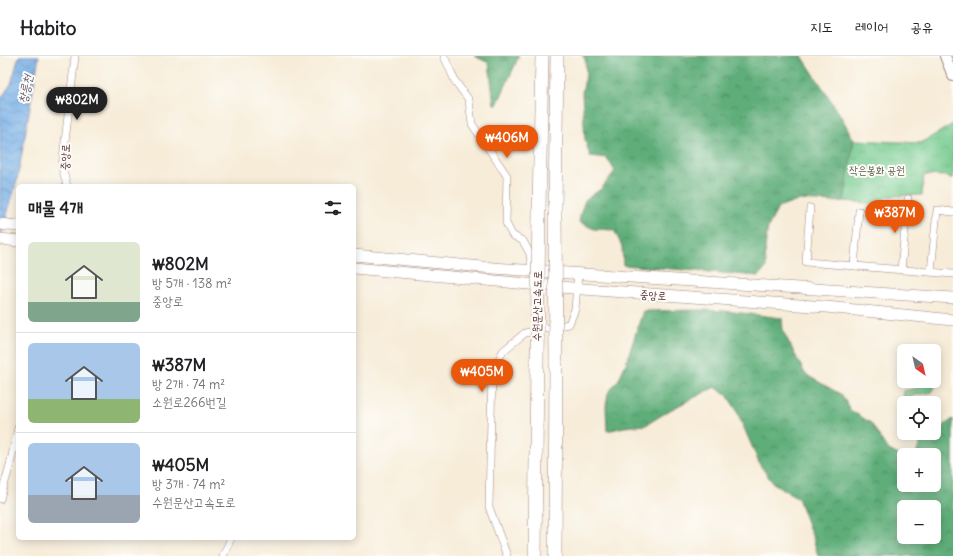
<!DOCTYPE html>
<html lang="ko">
<head>
<meta charset="utf-8">
<style>
	body { margin:0; font-family:Delius,"Poor Story",sans-serif; background:#f6f6f6; color:#202124; height:100vh; display:flex; flex-direction:column; font-size:15px; white-space:nowrap }
	* { box-sizing:border-box; margin:0 }
	p { font-size:13px; color:#757577 }
	.icon { flex:none; width:22px; height:22px; fill:none; stroke:currentColor; stroke-width:2; stroke-linecap:round; stroke-linejoin:round }
	.map { position:relative; flex:1; overflow:hidden }
	.drawer { position:absolute; left:16px; top:128px; width:340px; height:356px; display:flex; flex-direction:column; background:#fff; border-radius:6px; box-shadow:0 2px 10px #0003 }
	.drawer>* { flex:none }
	.needle { width:26px; rotate:146deg }
	.tools { position:absolute; left:897px; top:288px; display:grid; gap:8px }
	.tools a { display:grid; place-items:center; width:44px; height:44px; border-radius:6px; background:#fff; box-shadow:0 2px 10px #0003; font-size:20px }
	.price { position:absolute; translate:-50% -34px; padding:0 9px; border-radius:14px; background:#ea580c; color:#fff; font-size:13px; line-height:26px; filter:drop-shadow(0 1px 2px #0008) }
	.price::after { content:''; position:absolute; left:50%; top:24px; width:12px; height:9px; margin-left:-6px; background:inherit; clip-path:polygon(0 0,100% 0,50% 100%) }
	.price.selected { background:#222; color:#fff }
	ul { padding:0; list-style:none }
	li { display:flex; align-items:center; gap:12px; height:100px; padding:0 12px }
	li+li { border-top:1px solid #e0e0e0 }
	li span { display:grid; place-items:center; flex:none; width:112px; height:80px; border-radius:6px; color:#555 }
	li>.icon { margin-inline-start:auto }
	span .icon { width:48px; height:48px; fill:#fffc; stroke-width:1 }
	li b { font-size:17px }
	h2 { display:flex; justify-content:space-between; align-items:center; height:48px; padding:0 12px; font-size:17px }
	header { display:flex; align-items:center; gap:24px; box-sizing:border-box; height:56px; padding:0 20px; background:#fff; border-bottom:1px solid #e0e0e0 }
	header strong { font-size:19px }
	nav { display:flex; gap:22px; margin-inline-start:auto; font-size:14px }
	.map>svg:first-child { display:block }
</style>
</head>
<body>
<header>
<strong>Habito</strong>
<nav><a>지도</a><a>레이어</a><a>공유</a></nav>
</header>
<div class="map">
<svg width="953" height="500" viewBox="0 0 953 500">
	<defs>
		<pattern id="forest-crowns" width="20" height="18" patternUnits="userSpaceOnUse"><rect width="20" height="18" fill="#5fae79"/><path d="M2 6a3 3 0 1 1 6 0M12 15a3 3 0 1 1 6 0" fill="none" stroke="#508d63"/></pattern>
		<pattern id="park-crowns" width="20" height="18" patternUnits="userSpaceOnUse"><rect width="20" height="18" fill="#74ca8e"/><path d="M2 6a3 3 0 1 1 6 0M12 15a3 3 0 1 1 6 0" fill="none" stroke="#66ad7b"/></pattern>
		<pattern id="water-waves" width="16" height="10" patternUnits="userSpaceOnUse"><rect width="16" height="10" fill="#76afe6"/><path d="M0 5q4-4 8 0t8 0" fill="none" stroke="#638ebb"/></pattern>
	</defs>
	<rect width="100%" height="100%" fill="#fdfcf7"/>
	<filter id="ink" filterUnits="userSpaceOnUse"><feTurbulence type="fractalNoise" baseFrequency=".025" numOctaves="2"/><feDisplacementMap in="SourceGraphic" scale="8" xChannelSelector="R" yChannelSelector="G"/><feConvolveMatrix kernelMatrix="1 2 1 2 8 2 1 2 1" color-interpolation-filters="sRGB"/></filter>
	<filter id="wash" filterUnits="userSpaceOnUse"><feTurbulence type="fractalNoise" baseFrequency=".012" numOctaves="4" result="noise"/><feDisplacementMap in="SourceGraphic" scale="16" xChannelSelector="R" yChannelSelector="G"/><feGaussianBlur stdDeviation="0.9" result="paint"/><feColorMatrix in="noise" values="0 0 0 0 0 0 0 0 0 0 0 0 0 0 0 0 0 1.4 0 .05"/><feComposite in="paint" operator="in"/></filter>
	<g filter="url(#wash)">
		<rect width="100%" height="100%" fill="#f7ecd8"/>
		<path fill="url(#forest-crowns)" stroke="#546652" fill-rule="evenodd" d="M474 0H519L497 49 494 48 489 7Z
			M582 0H802L839 57 854 84 844 145 834 146 800 144 778 152 768 171 765 192 766 212 759 220 623 209 622 190 614 174 594 173 579 166 581 156 585 144 601 133 615 115 607 102 590 100 585 84 582 37 586 18 585 2Z
			M701 254 725 255 782 262 783 275 805 318 842 339 850 354 871 367 887 393 904 402V429H934V399H916L920 386 953 363V500H818L814 485 798 442 773 427 760 409 736 353 727 339 715 331 670 354 646 369 624 371 607 375 606 350 608 337 618 325 626 307 643 255ZM904 451H934V481H904Z"/>
		<path fill="url(#park-crowns)" stroke="#5f745c" d="M953 68V122H949V120L924 119 922 139 887 140 877 148 844 145 854 84 921 87Z
			M926 325H933L935 331 932 336 903 342 904 335 920 331Z"/>
		<path fill="url(#water-waves)" stroke="#606788" d="M19 0H39L17 125 0 183V44L11 28Z"/>
	</g>
	<g filter="url(#ink)">
		<g fill="none" stroke-linecap="round" stroke-linejoin="round">
			<g stroke="#a08682" stroke-width="8">
				<path id="minor" d="M444 0 455 25 469 44 472 68 507 120 506 167 512 179 523 185 530 198 532 215
					M67 130 62 111 75 0
					M810 152 806 206 953 218
					M854 210 859 155
					M901 214 908 143
					M931 216 937 154 953 156
					M0 443 10 409 18 372
					M223 500 231 482
					M507 500 489 451 492 317 503 295 525 277 569 268 575 253 578 218"/>
			</g>
			<g stroke="#a08682" stroke-width="12">
				<path id="secondary" d="M945 0 953 20"/>
			</g>
			<g stroke="#a08682" stroke-width="12">
				<path id="primary" d="M0 168 18 170
					M0 183 18 185
					M354 199 493 212 953 242
					M354 212 583 233 826 251 953 264"/>
			</g>
			<g stroke="#a08682" stroke-width="14">
				<path id="motorway" d="M539 154 542 0
					M555 155 557 0
					M535 500 537 304
					M555 500 556 305"/>
			</g>
			<use href="#minor" stroke="#fff" stroke-width="7"/>
			<use href="#secondary" stroke="#fff" stroke-width="10"/>
			<use href="#primary" stroke="#fff" stroke-width="11"/>
			<use href="#motorway" stroke="#fff" stroke-width="13"/>
			<g stroke="#a08682" stroke-width="14" stroke-linecap="butt">
				<path id="motorway-bridge" d="M555 155 556 305
					M537 304 539 154"/>
			</g>
			<use href="#motorway-bridge" stroke="#fff" stroke-width="13"/>
		</g>
	</g>
	<g text-anchor="middle" dominant-baseline="central" stroke-width="4" stroke-linejoin="round" paint-order="stroke">
		<g font-size="11" fill="#4a1f2b" stroke="#fdfcf7">
			<text transform="translate(65 101) rotate(-88)">중앙로</text>
			<text transform="translate(653 239) rotate(4)">중앙로</text>
			<text transform="translate(537 250) rotate(-89)">수원문산고속도로</text>
		</g>
		<g font-size="11" fill="#595b4e" stroke="#fdfcf7">
			<text x="877" y="114">작은봉화 공원</text>
		</g>
		<g font-size="12" font-style="italic" fill="#59516c" stroke="#fdfcf7">
			<text transform="translate(25 33) rotate(-78)">창릉천</text>
		</g>
	</g>
</svg>
<div class="tools">
<a><svg class="needle" viewBox="-14 -14 28 28"><path d="M0-13l5 13h-10z" fill="#e53935"/><path d="M0 13l5-13h-10z" fill="#757577"/></svg></a>
<a><svg class="icon" aria-label="locate" viewBox="0 0 24 24"><circle cx="12" cy="12" r="6"/><path d="M12 2v4M12 18v4M2 12h4M18 12h4"/></svg></a>
<a>+</a>
<a>−</a>
</div>
<b class="price selected" style="left:77px;top:65px">₩802M</b>
<b class="price" style="left:507px;top:103px">₩406M</b>
<b class="price" style="left:895px;top:178px">₩387M</b>
<b class="price" style="left:482px;top:337px">₩405M</b>
<section class="drawer">
<h2>매물 4개<svg class="icon" aria-label="filters" viewBox="0 0 24 24"><path d="M4 7h16M4 17h16"/><circle cx="9" cy="7" r="2"/><circle cx="15" cy="17" r="2"/></svg></h2>
<ul>
<li><span style="background:linear-gradient(#dfe7d0 75%,#7fa58c 0)"><svg class="icon" aria-label="home" viewBox="0 0 24 24"><path d="M3 11l9-7 9 7M6 9v11h12V9"/></svg></span><div><b>₩802M</b><p>방 5개 · 138 m²</p><p>중앙로</p></div></li>
<li><span style="background:linear-gradient(#a9c7e8 70%,#8fb573 0)"><svg class="icon" aria-label="home" viewBox="0 0 24 24"><path d="M3 11l9-7 9 7M6 9v11h12V9"/></svg></span><div><b>₩387M</b><p>방 2개 · 74 m²</p><p>소원로266번길</p></div></li>
<li><span style="background:linear-gradient(#a9c7e8 65%,#9aa5b1 0)"><svg class="icon" aria-label="home" viewBox="0 0 24 24"><path d="M3 11l9-7 9 7M6 9v11h12V9"/></svg></span><div><b>₩405M</b><p>방 3개 · 74 m²</p><p>수원문산고속도로</p></div></li>
</ul>
</section>
</div>
</body>
</html>
